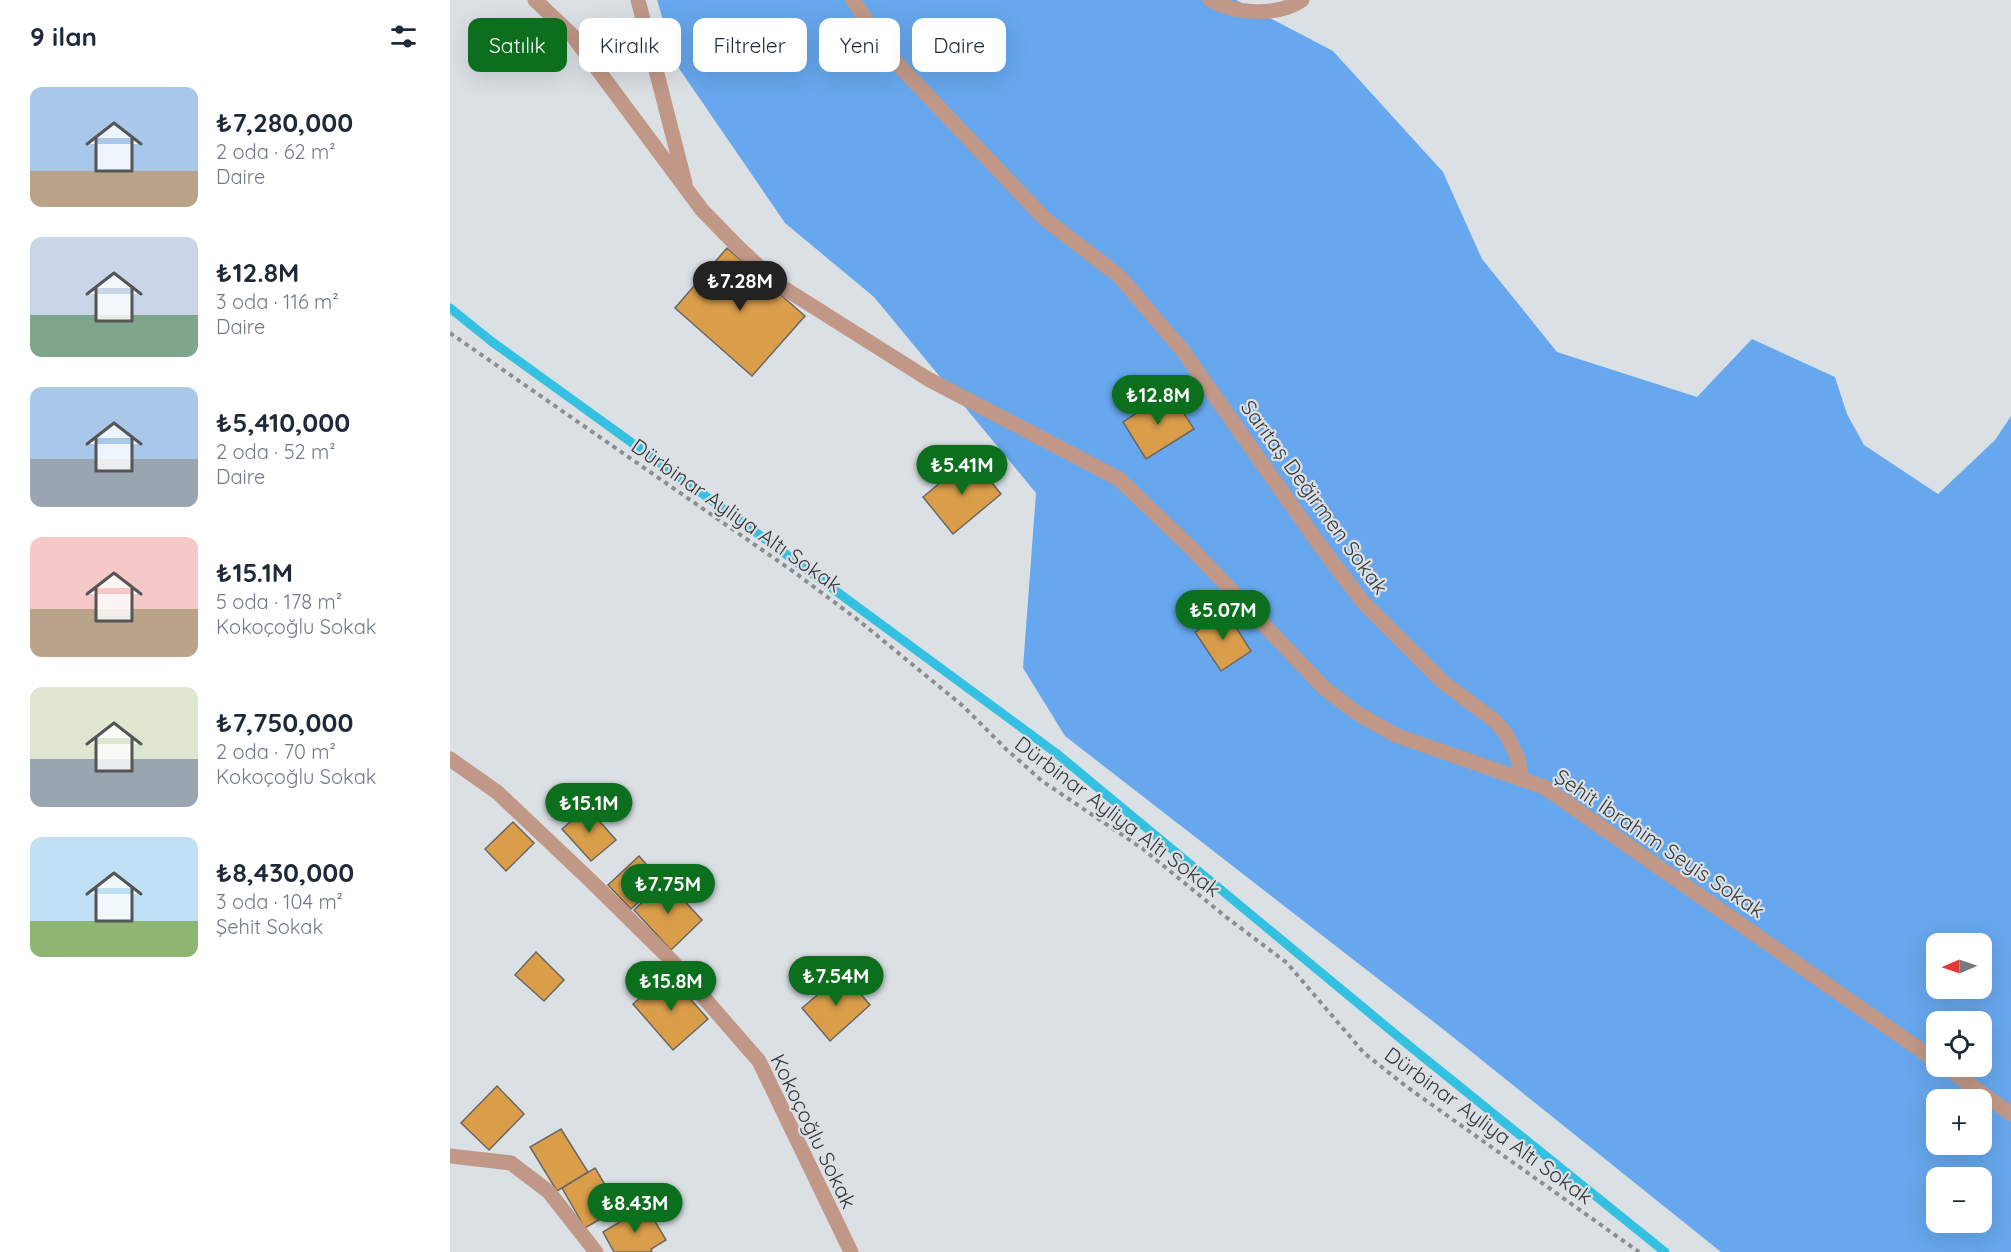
<!DOCTYPE html>
<html lang="tr">
<head>
<meta charset="utf-8">
<style>
	body { margin:0; font-family:Quicksand,sans-serif; background:#f6f6f7; color:#1f2937; height:100vh; display:flex; flex-direction:column; font-size:22px; white-space:nowrap }
	* { box-sizing:border-box; margin:0 }
	p { font-size:20px; color:#747a83 }
	.icon { flex:none; width:33px; height:33px; fill:none; stroke:currentColor; stroke-width:2; stroke-linecap:round; stroke-linejoin:round }
	.map { position:relative; flex:1; overflow:hidden }
	.panel { display:flex; flex-direction:column; background:#fff; width:450px }
	.panel>* { flex:none }
	.banner { position:absolute; left:18px; top:18px; width:570px; height:54px; display:flex; gap:12px }
	.needle { width:39px; rotate:268deg }
	.buttons { position:absolute; left:1476px; top:933px; display:grid; gap:12px }
	.buttons a { display:grid; place-items:center; width:66px; height:66px; border-radius:12px; background:#fff; box-shadow:0 6px 24px #0002; font-size:30px }
	.price { position:absolute; translate:-50% -51px; padding:0 14px; border-radius:21px; background:#0b6f1d; color:#fff; font-size:20px; line-height:39px; filter:drop-shadow(0 2px 3px #0008) }
	.price::after { content:''; position:absolute; left:50%; top:36px; width:18px; height:14px; margin-left:-9px; background:inherit; clip-path:polygon(0 0,100% 0,50% 100%) }
	.price.selected { background:#222; color:#fff }
	ul { padding:0; list-style:none }
	li { display:flex; align-items:center; gap:18px; height:150px; padding:0 30px }
	li span { display:grid; place-items:center; flex:none; width:168px; height:120px; border-radius:12px; color:#555 }
	li>.icon { margin-inline-start:auto }
	span .icon { width:72px; height:72px; fill:#fffc; stroke-width:1 }
	li b { font-size:26px }
	h2 { display:flex; justify-content:space-between; align-items:center; height:72px; padding:0 30px; font-size:26px }
	.tag { padding:0 21px; border-radius:12px; background:#fff; box-shadow:0 6px 24px #0002; font-size:21px; line-height:54px }
	.tag.selected { background:#0b6f1d; color:#fff }
	main { display:flex; flex:1; min-height:0 }
	.map>svg:first-child { display:block }
</style>
</head>
<body>
<main>
<section class="panel">
<h2>9 ilan<svg class="icon" aria-label="filters" viewBox="0 0 24 24"><path d="M4 7h16M4 17h16"/><circle cx="9" cy="7" r="2"/><circle cx="15" cy="17" r="2"/></svg></h2>
<ul>
<li><span style="background:linear-gradient(#a9c7e8 70%,#b9a48a 0)"><svg class="icon" aria-label="home" viewBox="0 0 24 24"><path d="M3 11l9-7 9 7M6 9v11h12V9"/></svg></span><div><b>₺7,280,000</b><p>2 oda · 62 m²</p><p>Daire</p></div></li>
<li><span style="background:linear-gradient(#c9d6e8 65%,#7fa58c 0)"><svg class="icon" aria-label="home" viewBox="0 0 24 24"><path d="M3 11l9-7 9 7M6 9v11h12V9"/></svg></span><div><b>₺12.8M</b><p>3 oda · 116 m²</p><p>Daire</p></div></li>
<li><span style="background:linear-gradient(#a9c7e8 60%,#9aa5b1 0)"><svg class="icon" aria-label="home" viewBox="0 0 24 24"><path d="M3 11l9-7 9 7M6 9v11h12V9"/></svg></span><div><b>₺5,410,000</b><p>2 oda · 52 m²</p><p>Daire</p></div></li>
<li><span style="background:linear-gradient(#f6c9c9 60%,#b9a48a 0)"><svg class="icon" aria-label="home" viewBox="0 0 24 24"><path d="M3 11l9-7 9 7M6 9v11h12V9"/></svg></span><div><b>₺15.1M</b><p>5 oda · 178 m²</p><p>Kokoçoğlu Sokak</p></div></li>
<li><span style="background:linear-gradient(#dfe7d0 60%,#9aa5b1 0)"><svg class="icon" aria-label="home" viewBox="0 0 24 24"><path d="M3 11l9-7 9 7M6 9v11h12V9"/></svg></span><div><b>₺7,750,000</b><p>2 oda · 70 m²</p><p>Kokoçoğlu Sokak</p></div></li>
<li><span style="background:linear-gradient(#bfe0f5 70%,#8fb573 0)"><svg class="icon" aria-label="home" viewBox="0 0 24 24"><path d="M3 11l9-7 9 7M6 9v11h12V9"/></svg></span><div><b>₺8,430,000</b><p>3 oda · 104 m²</p><p>Şehit Sokak</p></div></li>
</ul>
</section>
<div class="map">
<svg width="1561" height="1252" viewBox="0 0 1561 1252">
	<rect width="100%" height="100%" fill="#dbe0e5"/>
	<path fill="#67a7ed" fill-rule="evenodd" d="M207 0H786L883 51 993 172 1032 259 1107 352 1247 397 1302 339 1385 377 1397 414 1414 445 1488 494 1545 440 1561 416V1252H1271L998 1033 615 736 573 668 586 493 424 297 335 223 226 64ZM1486 944H1532V988H1486ZM1486 1022H1532V1066H1486ZM1486 1100H1532V1144H1486ZM1486 1178H1532V1222H1486Z"/>
	<g fill="none" stroke-linecap="round" stroke-linejoin="round">
		<path stroke="#34c0e0" stroke-width="9" d="M0 308 41 341 322 544 606 753 962 1048 1215 1252"/>
	</g>
	<path fill="#da9e4b" stroke="#6a6661" stroke-width="1.5" d="M277 248 355 316 302 376 225 308Z
		M720 392 744 429 696 459 673 422Z
		M521 457 551 494 503 534 473 497Z
		M776 612 801 651 771 671 745 632Z
		M137 807 166 840 141 861 112 829Z
		M63 822 84 843 56 871 35 849Z
		M189 856 211 881 181 909 158 885Z
		M215 880 252 920 221 950 184 910Z
		M86 952 114 980 94 1001 65 975Z
		M393 973 420 1005 380 1041 352 1008Z
		M218 974 258 1019 223 1050 183 1004Z
		M47 1086 74 1114 39 1150 11 1123Z
		M111 1129 138 1172 107 1191 80 1147Z
		M145 1168 166 1203 151 1212 154 1217 135 1228 112 1188Z
		M196 1206 216 1240 201 1249 202 1252H164L153 1232Z"/>
	<g fill="none" stroke-linecap="round" stroke-linejoin="round">
		<path stroke="#8b8e91" stroke-width="4" stroke-dasharray="4.5 4.5" stroke-linecap="butt" d="M0 333 344 572 408 620 513 706 556 749 592 781 693 849 776 917 837 963 914 1053 957 1087 1189 1252"/>
		<path stroke="#c19888" stroke-width="15" d="M85 0 122 35 252 210 289 248 329 285 478 379 669 479 740 547 875 689 907 713 945 735 1094 787 1486 1061
			M188 0 235 183
			M760 0C785 14 827 17 852 0
			M0 759 47 792 141 881 221 960 309 1061 401 1252
			M1494 1066 1561 1114
			M0 1156 61 1163 99 1192 146 1252"/>
		<path stroke="#c19888" stroke-width="15" d="M403 0 439 55 595 219 669 276 733 351 871 547 912 601 994 683 1045 721 1056 734 1067 756 1072 779"/>
	</g>
	<g text-anchor="middle" dominant-baseline="central" stroke-width="4.5" stroke-linejoin="round" paint-order="stroke">
		<g font-size="21" fill="#38393b" stroke="#dbe0e5">
			<text transform="translate(865 497) rotate(54)">Sarıtaş Değirmen Sokak</text>
			<text transform="translate(287 515) rotate(35)">Dürbinar Ayliya Altı Sokak</text>
			<text transform="translate(668 816) rotate(37)">Dürbinar Ayliya Altı Sokak</text>
			<text transform="translate(1210 843) rotate(34)">Şehit İbrahim Seyis Sokak</text>
			<text transform="translate(1039 1125) rotate(36)">Dürbinar Ayliya Altı Sokak</text>
			<text transform="translate(364 1131) rotate(64)">Kokoçoğlu Sokak</text>
		</g>
	</g>
</svg>
<div class="buttons">
<a><svg class="needle" viewBox="-14 -14 28 28"><path d="M0-13l5 13h-10z" fill="#e53935"/><path d="M0 13l5-13h-10z" fill="#747a83"/></svg></a>
<a><svg class="icon" aria-label="locate" viewBox="0 0 24 24"><circle cx="12" cy="12" r="6"/><path d="M12 2v4M12 18v4M2 12h4M18 12h4"/></svg></a>
<a>+</a>
<a>−</a>
</div>
<b class="price selected" style="left:290px;top:312px">₺7.28M</b>
<b class="price" style="left:708px;top:426px">₺12.8M</b>
<b class="price" style="left:512px;top:496px">₺5.41M</b>
<b class="price" style="left:773px;top:641px">₺5.07M</b>
<b class="price" style="left:139px;top:834px">₺15.1M</b>
<b class="price" style="left:218px;top:915px">₺7.75M</b>
<b class="price" style="left:386px;top:1007px">₺7.54M</b>
<b class="price" style="left:221px;top:1012px">₺15.8M</b>
<b class="price" style="left:185px;top:1234px">₺8.43M</b>
<div class="banner">
<a class="tag selected">Satılık</a>
<a class="tag">Kiralık</a>
<a class="tag">Filtreler</a>
<a class="tag">Yeni</a>
<a class="tag">Daire</a>
</div>
</div>
</main>
</body>
</html>
